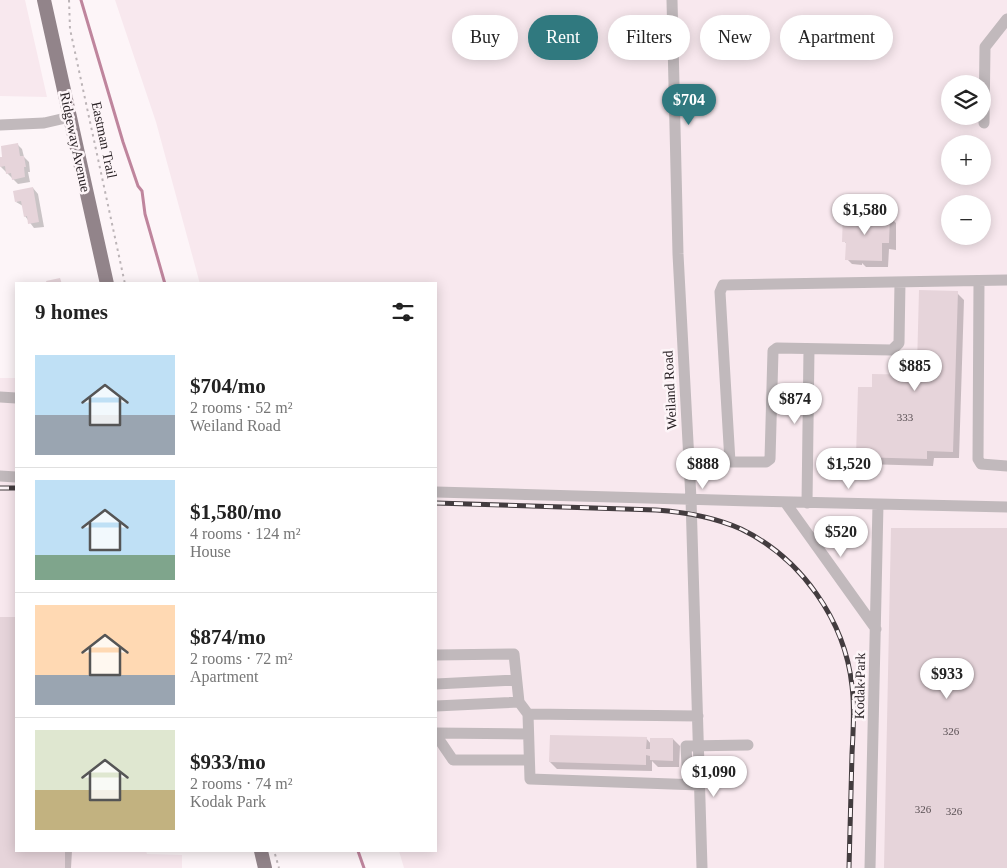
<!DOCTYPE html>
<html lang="en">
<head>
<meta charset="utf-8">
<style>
	body { margin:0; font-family:"Times New Roman",serif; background:#f2f2f2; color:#222; height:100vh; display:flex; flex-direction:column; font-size:19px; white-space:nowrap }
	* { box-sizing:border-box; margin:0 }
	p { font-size:16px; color:#767676 }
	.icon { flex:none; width:28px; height:28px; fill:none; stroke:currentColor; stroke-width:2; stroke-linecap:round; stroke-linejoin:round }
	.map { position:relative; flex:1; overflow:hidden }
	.drawer { position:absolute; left:15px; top:282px; width:422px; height:570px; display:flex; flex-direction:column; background:#fff; border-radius:0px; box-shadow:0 2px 12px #0003 }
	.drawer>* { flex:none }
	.top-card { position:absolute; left:452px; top:15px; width:475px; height:45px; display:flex; gap:10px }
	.controls { position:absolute; left:941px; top:75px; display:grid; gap:10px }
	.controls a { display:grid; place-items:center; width:50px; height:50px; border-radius:50%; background:#fff; box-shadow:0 2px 12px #0003; font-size:25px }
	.price { position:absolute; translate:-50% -42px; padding:0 11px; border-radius:18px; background:#fff; color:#222; font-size:16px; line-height:32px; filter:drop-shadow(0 1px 2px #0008) }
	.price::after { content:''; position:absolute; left:50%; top:30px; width:15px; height:11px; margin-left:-8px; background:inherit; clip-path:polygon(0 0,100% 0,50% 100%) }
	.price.selected { background:#30797f; color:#fff }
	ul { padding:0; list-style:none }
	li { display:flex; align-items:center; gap:15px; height:125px; padding:0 20px }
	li+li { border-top:1px solid #e0e0e0 }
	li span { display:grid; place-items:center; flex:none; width:140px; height:100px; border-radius:0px; color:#555 }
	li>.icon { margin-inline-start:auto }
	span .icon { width:60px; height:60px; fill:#fffc; stroke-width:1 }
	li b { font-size:21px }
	h2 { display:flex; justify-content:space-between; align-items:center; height:60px; padding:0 20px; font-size:21px }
	.chip { padding:0 18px; border-radius:22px; background:#fff; box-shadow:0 2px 12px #0003; font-size:18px; line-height:45px }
	.chip.selected { background:#30797f; color:#fff }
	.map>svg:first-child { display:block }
</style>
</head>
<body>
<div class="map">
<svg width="1007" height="868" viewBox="0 0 1007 868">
	<rect width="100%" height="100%" fill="#fdf5f8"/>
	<path fill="#f8e8ee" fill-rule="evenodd" d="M0 0H25L47 97 0 96Z
		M115 0H1007V868H404L399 851H436V284H200L156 122ZM950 84H982V116H950ZM950 144H982V176H950ZM950 204H982V236H950Z
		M0 378H16V851H146L147 854 182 855V868H0Z"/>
	<path fill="#0003" d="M17 144 22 149 24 157 29 162 30 172H28L30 182 18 184 1 167 0 159Z
		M33 188 38 194 44 227 34 228 25 216 23 206 16 202Z
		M889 216 896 223V250L889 249 888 267H866L862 263V265L852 264 847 259V244L844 241Z
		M957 293 964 300 959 458H934L933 466 864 464 857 456 873 389 927 377V373L918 366Z
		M0 618H16V851H72L71 868H0Z
		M646 738 651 744 673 739 680 746 679 767H658L652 761V771L557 769 550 762Z"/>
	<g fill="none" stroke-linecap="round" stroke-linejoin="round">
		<path stroke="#bf859d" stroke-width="3" d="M81 0 123 142 138 186 142 191 145 214 165 284
			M358 851 364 868"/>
	</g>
	<path fill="#e6d4da" d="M18 143 20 156H24L26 167H24L25 177 12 180 11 173 6 174 5 166 0 167V157H2L1 146Z
		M33 187 39 222 28 224 27 216 24 217 21 201 15 202 13 191Z
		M843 214 890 215 889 243H882V261L845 260 846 242H842Z
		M60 278 62 284H47L46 281Z
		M919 290 958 291 953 452 927 451V459L856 457 858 387H872V374L926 375V366H917Z
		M891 528H1007V868H884Z
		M0 617H16V851H65V868H0Z
		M550 735 647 737 646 749H650V738H673V761L650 760V756L646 755V765L549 762Z"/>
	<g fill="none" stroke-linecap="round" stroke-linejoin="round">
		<path stroke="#bcb4b7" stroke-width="2" stroke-dasharray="2.5 4" stroke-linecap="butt" d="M69 0 70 29 125 284
			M275 854 279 868"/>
		<path stroke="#c1b9bc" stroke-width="11" d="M672 0 678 254 691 499 702 868
			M984 123 985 47 1007 19
			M0 125 44 123 70 117
			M979 281 978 459 981 464 1007 466
			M900 282 899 343 892 350 777 348 773 351 770 459 766 462H730L720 292 723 285 1007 280
			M0 397 16 398
			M0 476 16 477
			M436 492 751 501 1007 507
			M785 502 876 629
			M807 503 809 349
			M436 655 514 654 519 702 528 714 530 779 700 785
			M436 684 516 680
			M436 706 519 702
			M528 714 698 716
			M436 733 528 734
			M436 735 453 760H529
			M688 784 686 746 748 745
			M870 868 878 504"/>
		<path stroke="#92848a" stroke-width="14" d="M44 0 107 284
			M261 851 265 868"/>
		<g stroke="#433c3f" stroke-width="5">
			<path id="rail" d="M0 488H16
				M436 503 656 510C685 512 714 517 741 529 801 558 845 620 852 686 855 709 853 732 852 754 851 792 850 830 849 868
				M859 697 860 655"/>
		</g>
		<use href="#rail" stroke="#fdf5f8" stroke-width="3" stroke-dasharray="9" stroke-linecap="butt"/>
	</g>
	<g text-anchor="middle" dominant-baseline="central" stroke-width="5" stroke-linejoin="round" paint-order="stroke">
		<g font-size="11" fill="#594f53">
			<text x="905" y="417">333</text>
			<text x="951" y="731">326</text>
			<text x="923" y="809">326</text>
			<text x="954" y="811">326</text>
		</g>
		<g font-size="14" fill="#2a2326" stroke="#fdf5f8">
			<text transform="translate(104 140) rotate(78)">Eastman Trail</text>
			<text transform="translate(75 142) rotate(78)">Ridgeway Avenue</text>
			<text transform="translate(670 390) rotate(-93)">Weiland Road</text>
			<text transform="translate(860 686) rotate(-89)">Kodak Park</text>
		</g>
	</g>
</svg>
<div class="controls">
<a><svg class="icon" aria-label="layers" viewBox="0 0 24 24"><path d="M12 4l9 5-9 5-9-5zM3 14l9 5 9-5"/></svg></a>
<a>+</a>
<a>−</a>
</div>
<b class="price selected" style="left:689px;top:126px">$704</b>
<b class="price" style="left:865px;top:236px">$1,580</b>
<b class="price" style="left:915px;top:392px">$885</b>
<b class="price" style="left:795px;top:425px">$874</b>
<b class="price" style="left:703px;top:490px">$888</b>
<b class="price" style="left:849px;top:490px">$1,520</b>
<b class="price" style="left:841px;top:558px">$520</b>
<b class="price" style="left:947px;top:700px">$933</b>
<b class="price" style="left:714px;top:798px">$1,090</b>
<div class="top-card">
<a class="chip">Buy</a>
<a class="chip selected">Rent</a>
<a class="chip">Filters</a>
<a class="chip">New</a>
<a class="chip">Apartment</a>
</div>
<section class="drawer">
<h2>9 homes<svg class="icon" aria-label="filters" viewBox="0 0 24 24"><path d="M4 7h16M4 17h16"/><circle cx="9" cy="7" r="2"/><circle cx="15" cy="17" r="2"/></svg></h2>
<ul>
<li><span style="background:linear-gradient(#bfe0f5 60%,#9aa5b1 0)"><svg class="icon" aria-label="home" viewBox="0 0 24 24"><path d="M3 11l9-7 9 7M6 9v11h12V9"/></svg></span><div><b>$704/mo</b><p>2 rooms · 52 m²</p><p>Weiland Road</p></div></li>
<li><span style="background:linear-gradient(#bfe0f5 75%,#7fa58c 0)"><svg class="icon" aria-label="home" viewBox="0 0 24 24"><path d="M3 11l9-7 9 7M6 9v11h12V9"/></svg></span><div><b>$1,580/mo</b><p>4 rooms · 124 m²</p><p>House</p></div></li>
<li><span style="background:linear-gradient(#ffd9b3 70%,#9aa5b1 0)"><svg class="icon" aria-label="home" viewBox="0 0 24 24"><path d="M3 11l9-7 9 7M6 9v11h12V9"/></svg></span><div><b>$874/mo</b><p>2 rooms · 72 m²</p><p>Apartment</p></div></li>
<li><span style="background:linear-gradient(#dfe7d0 60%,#c2b280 0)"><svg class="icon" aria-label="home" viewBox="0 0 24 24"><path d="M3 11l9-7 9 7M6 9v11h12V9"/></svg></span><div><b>$933/mo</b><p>2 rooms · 74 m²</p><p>Kodak Park</p></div></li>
</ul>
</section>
</div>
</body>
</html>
